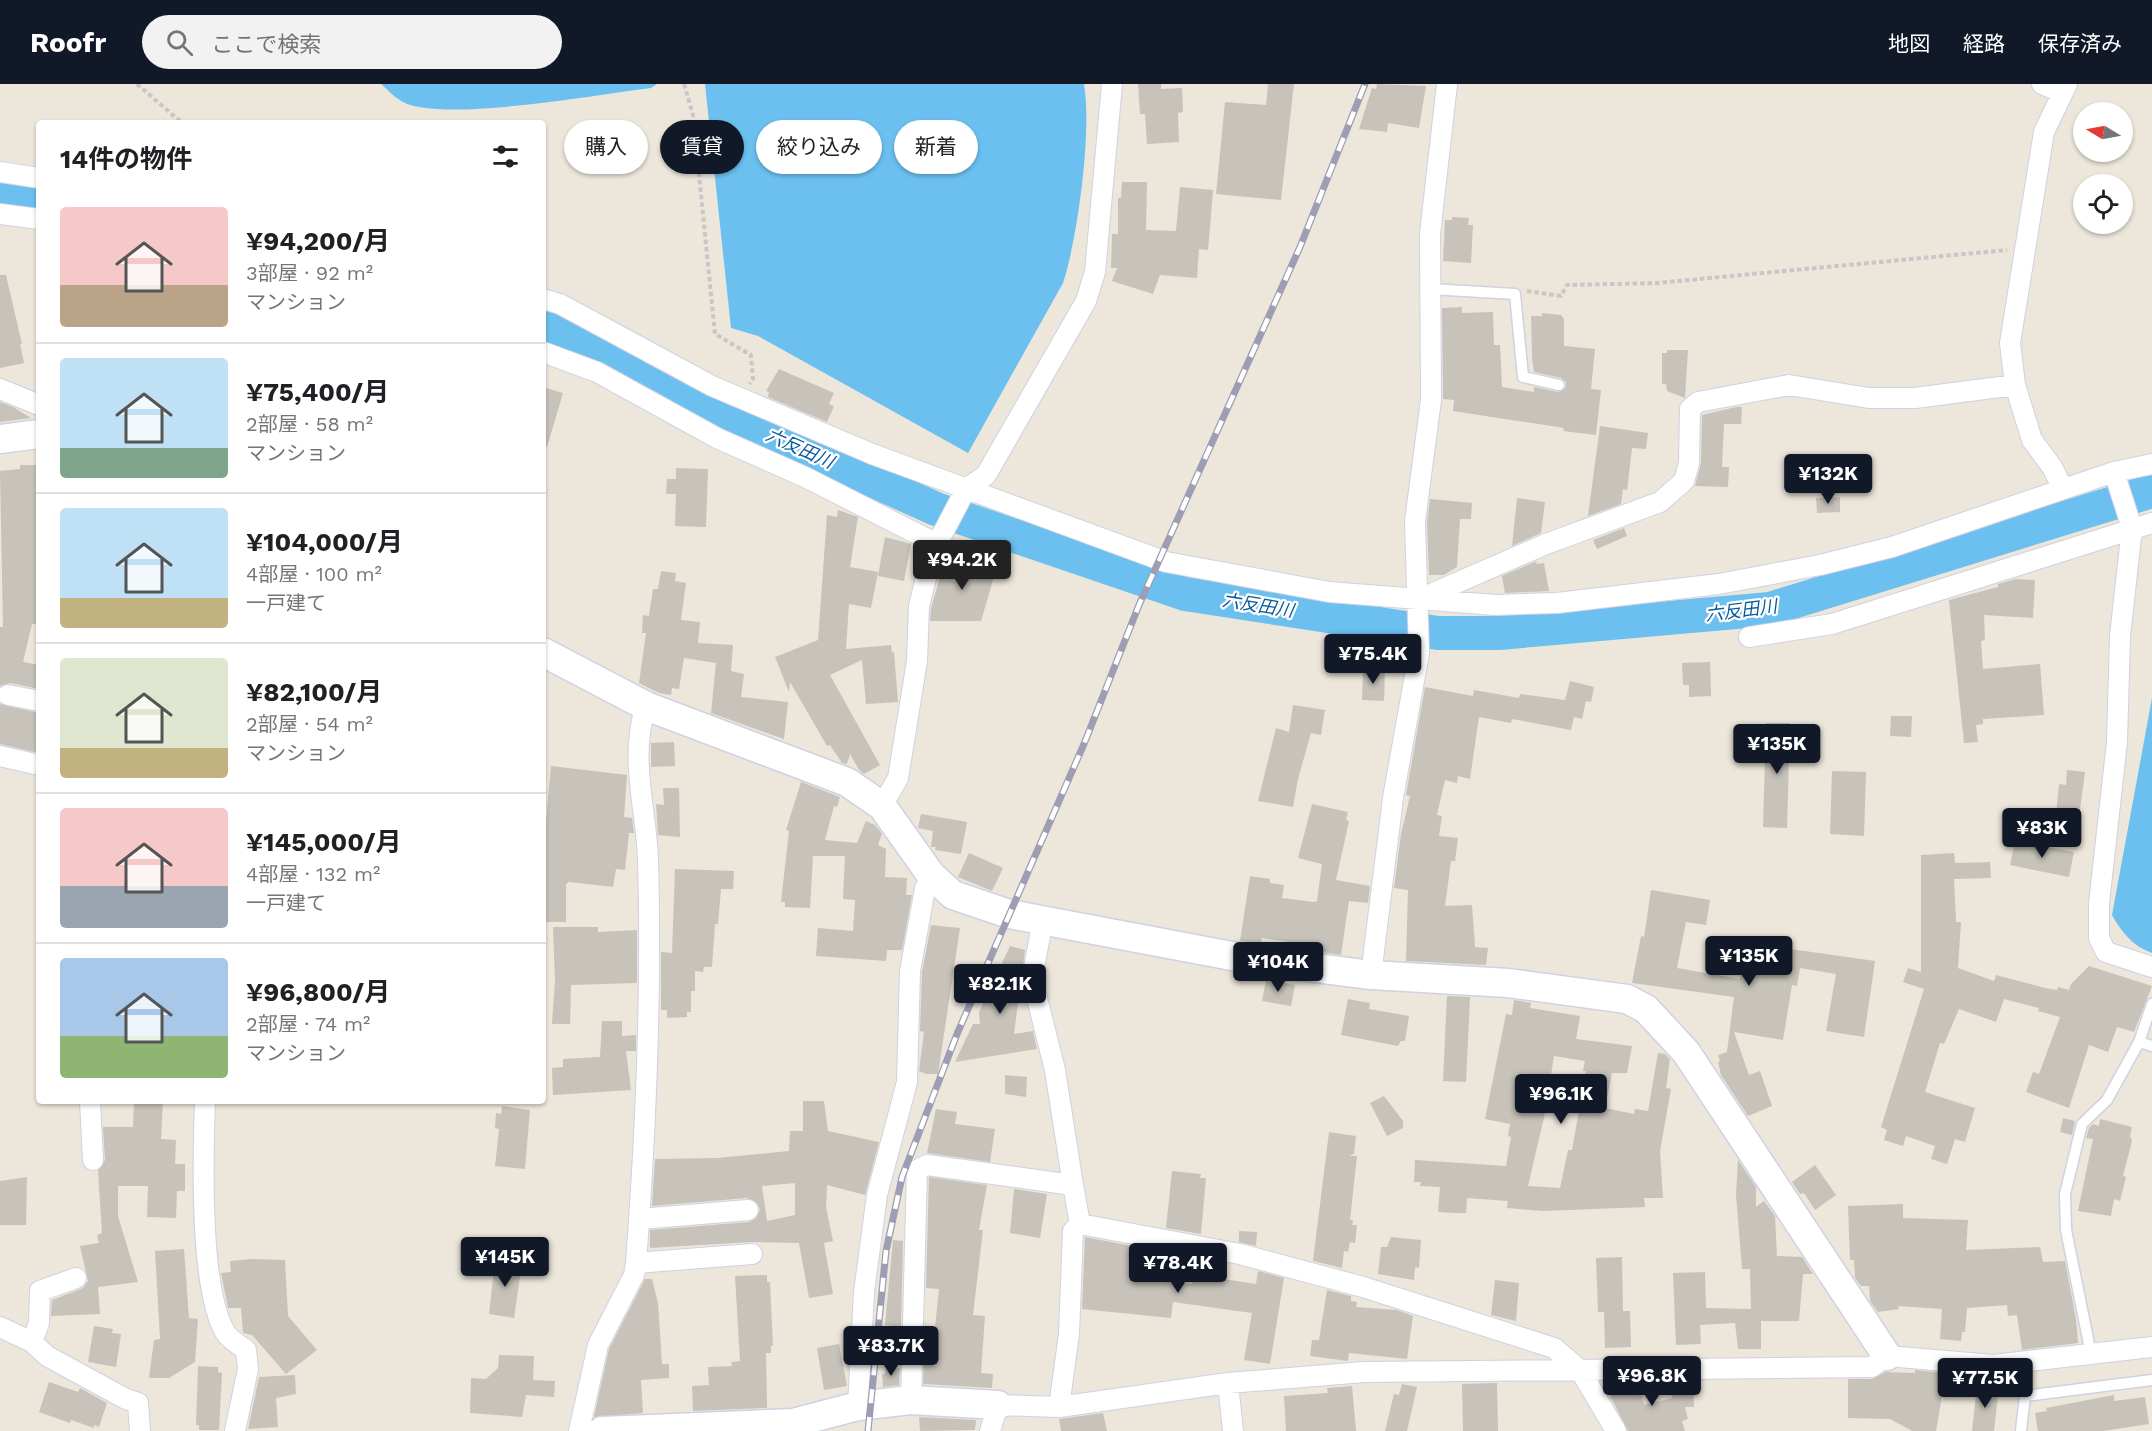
<!DOCTYPE html>
<html lang="ja">
<head>
<meta charset="utf-8">
<style>
	body { margin:0; font-family:"Work Sans","Noto Sans JP",sans-serif; background:#f2f2f2; color:#202124; height:100vh; display:flex; flex-direction:column; font-size:22px; white-space:nowrap }
	* { box-sizing:border-box; margin:0 }
	p { font-size:20px; color:#757577 }
	.icon { flex:none; width:33px; height:33px; fill:none; stroke:currentColor; stroke-width:2; stroke-linecap:round; stroke-linejoin:round }
	.map { position:relative; flex:1; overflow:hidden }
	.details { position:absolute; left:36px; top:36px; width:510px; height:984px; display:flex; flex-direction:column; background:#fff; border-radius:6px; box-shadow:0 2px 4px #0004 }
	.details>* { flex:none }
	.hud { position:absolute; left:564px; top:36px; width:570px; height:54px; display:flex; gap:12px }
	.needle { width:39px; rotate:280deg }
	.buttons { position:absolute; left:2073px; top:18px; display:grid; gap:12px }
	.buttons a { display:grid; place-items:center; width:60px; height:60px; border-radius:50%; background:#fff; box-shadow:0 2px 4px #0004; font-size:30px }
	.price { position:absolute; translate:-50% -51px; padding:0 14px; border-radius:6px; background:#111827; color:#fff; font-size:20px; line-height:39px; filter:drop-shadow(0 2px 3px #0008) }
	.price::after { content:''; position:absolute; left:50%; top:36px; width:18px; height:14px; margin-left:-9px; background:inherit; clip-path:polygon(0 0,100% 0,50% 100%) }
	.price.current { background:#222; color:#fff }
	ul { padding:0; list-style:none }
	li { display:flex; align-items:center; gap:18px; height:150px; padding:0 24px }
	li+li { border-top:2px solid #e0e0e0 }
	li span { display:grid; place-items:center; flex:none; width:168px; height:120px; border-radius:6px; color:#555 }
	li>.icon { margin-inline-start:auto }
	span .icon { width:72px; height:72px; fill:#fffc; stroke-width:1 }
	li b { font-size:26px }
	h2 { display:flex; justify-content:space-between; align-items:center; height:72px; padding:0 24px; font-size:26px }
	.chip { padding:0 21px; border-radius:27px; background:#fff; box-shadow:0 2px 4px #0004; font-size:21px; line-height:54px }
	.chip.current { background:#111827; color:#fff }
	header { display:flex; align-items:center; gap:36px; box-sizing:border-box; height:84px; padding:0 30px; background:#111827; color:#fff }
	header strong { font-size:28px }
	nav { display:flex; gap:33px; margin-inline-start:auto; font-size:21px }
	.search { width:420px; height:54px; background:#f2f2f2; display:flex; align-items:center; gap:15px; box-sizing:border-box; padding:0 21px; border-radius:33px; color:#757577; font-size:22px }
	.map>svg:first-child { display:block }
</style>
</head>
<body>
<header>
<strong>Roofr</strong>
<div class="search"><svg class="icon" aria-label="search" viewBox="0 0 24 24"><circle cx="10" cy="10" r="6"/><path d="M15 15l6 6"/></svg>ここで検索</div>
<nav><a>地図</a><a>経路</a><a>保存済み</a></nav>
</header>
<div class="map">
<svg width="2152" height="1347" viewBox="0 0 2152 1347">
	<rect width="100%" height="100%" fill="#ece6db"/>
	<path fill="#6bc0f0" d="M381 0H657L651 4C600 10 443 39 403 18 395 14 388 6 381 0Z
		M705 0H1084C1092 47 1078 153 1063 199L968 369 758 252 731 244Z
		M2152 614V869C2133 862 2122 849 2112 831Z"/>
	<g fill="none" stroke-linecap="round" stroke-linejoin="round">
		<path stroke="#6bc0f0" stroke-width="34" d="M0 110 39 116
			M543 243 589 257 743 338 936 425 1185 510 1438 549H1499L1770 525 2152 407"/>
	</g>
	<path fill="#c7c3ba" fill-rule="evenodd" d="M1138 0H1161V5L1182 4 1183 28 1178 29 1179 58 1147 60 1145 30H1140Z
		M1268 0H1294L1281 116 1216 110 1225 18 1266 21Z
		M1377 0 1426 2 1419 44 1388 39 1387 48 1359 45 1372 4 1376 5Z
		M1122 98H1147L1146 146 1176 147 1180 103 1213 106 1208 166 1199 165 1197 194 1160 191 1153 210 1112 197 1117 184H1111L1112 150H1118V114H1121Z
		M1452 133 1469 134 1468 141H1473L1471 179 1443 177 1445 136H1452Z
		M0 191H6L22 260H20L24 279 0 284Z
		M1462 223V229L1493 228 1494 261H1500L1502 303 1534 308V303L1558 308 1566 303V298L1561 294 1534 288 1532 274 1531 232H1542V229L1561 231 1564 235V262L1595 265 1591 305 1601 306 1596 351 1563 347 1564 344 1453 327 1454 316 1443 315 1442 224Z
		M1667 266H1688L1685 314 1667 307 1666 300H1662V269H1667Z
		M779 285 834 309 829 320 834 322 827 338 768 313 769 308 766 307Z
		M543 303 563 309 547 363 543 362Z
		M0 318 13 323 31 334 0 338Z
		M1736 323H1742L1741 340H1724L1722 383H1729L1728 403 1695 402 1701 379 1702 331Z
		M1600 342 1648 349 1646 365 1632 364 1627 406 1623 405 1621 420 1588 432Z
		M20 381H39V540H32L23 578 39 581V605L10 599 0 602V543H3L0 387 20 385Z
		M676 384 708 385 706 443 675 442 676 410H666L667 395H676Z
		M1840 413V428L1817 429 1816 414Z
		M1517 414 1545 418 1541 449 1512 462Z
		M1430 415 1472 419 1471 435H1460L1457 483 1444 491H1429L1427 438Z
		M838 426 858 433 850 483 878 488 871 524 849 520 846 565 891 561 892 569 894 568 898 618 866 620 862 576 830 591 880 681 864 690 859 686 850 670 847 680 842 679 830 661 827 662 790 598 789 608 775 573 818 556 827 431 837 433Z
		M1624 444 1627 452 1597 465 1593 456Z
		M885 453 911 460 904 497 878 492Z
		M947 469 996 486 981 537H930L931 524Z
		M1537 477 1536 480 1544 479 1549 507 1505 509 1502 492Z
		M661 487 676 489 675 497 686 499 681 536 700 538 698 559 733 561 731 587 744 590 741 613 788 618 784 655 711 629 716 579 684 574 679 605 672 604 671 611 659 609 639 599 646 549H642L643 531 649 532 653 505H658Z
		M2016 495 2035 496 2033 534 1984 531 1985 556 1981 557 1983 585 2040 580 2044 631 1983 635V640L1976 641 1978 658 1964 659 1949 516 1998 503V500Z
		M1710 578 1711 612 1689 613V601H1683L1682 579Z
		M1363 586 1385 587 1384 617 1362 616Z
		M1570 597 1594 603 1591 618 1586 617 1582 635 1574 633 1571 646 1512 635 1511 639 1479 633 1470 695 1458 692 1457 699 1445 696 1437 731 1442 732 1439 752 1458 754 1455 777H1451L1445 822 1472 821 1475 863 1488 864 1486 881 1406 877 1408 806 1394 804 1401 750 1410 712 1406 711 1425 603 1473 612 1474 606 1519 614 1520 610 1565 616Z
		M0 620 39 629V669L0 660Z
		M1293 621 1325 626 1321 651 1311 649 1298 695 1293 723 1258 717 1276 644 1289 648Z
		M1891 632H1912L1911 653 1890 652Z
		M1766 639H1790L1787 744 1763 743Z
		M674 658 675 682 651 683V659Z
		M551 682 627 691 624 733 632 734 634 749H629L625 786 616 785 613 803 569 798 566 800V838H543V738H546Z
		M2067 686 2085 688 2079 733 2056 731 2059 700 2066 701Z
		M1832 687 1866 688 1864 752 1830 750Z
		M801 698 840 713 837 723 834 722 825 756 857 759 866 737 875 741 882 750 878 761 886 765 885 793 907 794 906 811H912L902 866H887L886 877 816 872 818 844 853 847 855 816 843 815 845 772H813L810 824 785 823V818H781L789 747 786 746Z
		M663 704H679L680 753 658 751 656 720 664 721Z
		M1312 720 1348 728 1346 736 1349 737 1336 796 1370 802 1368 819 1349 817 1341 871 1308 866 1309 861 1262 854 1261 860 1240 857 1250 792 1270 795V799L1284 801 1282 814 1314 818 1317 817 1322 780 1298 774Z
		M921 730 967 738 961 770 935 766 936 763H931L933 747 918 744Z
		M2015 757 2074 768 2069 793 2010 781Z
		M969 769 1003 784 992 807 958 793Z
		M1954 769 1955 779 1990 778 1991 794 1954 795 1956 838H1961L1958 884 1994 897 1996 891 2045 904 2057 906 2058 903 2069 906 2071 900 2089 882 2152 902 2134 948 2117 943 2108 968 2089 961 2069 1024 2026 1008 2033 988 2039 990 2060 933 2038 927 2039 924 2004 915 1996 938 1959 925 1944 960 1940 959 1925 1008 1975 1024 1965 1058 1955 1055 1947 1080 1931 1075 1935 1062 1906 1052 1903 1062 1884 1056 1887 1046 1881 1043 1924 905 1903 898 1908 884 1921 888V771Z
		M675 785 734 787 733 805H721L718 840H715L712 883H704L703 888 695 887V907H691V928H687V933L667 934V926H661V868L672 869Z
		M1651 806 1710 816 1706 841 1686 838 1677 884 1740 895 1749 859 1875 877 1864 953 1826 947 1836 890 1800 884 1797 902 1792 901 1783 956 1734 948 1749 991 1760 987 1772 1022 1748 1032 1721 991 1718 978 1720 977 1718 971 1727 968 1734 913 1632 899 1641 852 1644 853Z
		M931 841 960 844 938 990H926L919 987 924 948 920 947 922 888Z
		M553 843H598V848L637 846V899L571 901 570 940H552L555 896Z
		M1010 862 1025 866 1014 950 1033 947 1037 965 955 978 973 940H980L979 928Z
		M1266 896 1295 901 1291 922 1262 917Z
		M1447 912 1470 913 1466 998 1443 997Z
		M1348 915 1370 919 1369 925 1409 932 1405 957H1401L1398 962 1341 951Z
		M1514 916 1531 919 1530 924 1580 932 1576 955 1632 962 1627 989H1612L1605 1024 1634 1030 1635 1025 1648 1027 1658 969 1665 970 1670 975 1666 1004 1671 1005 1660 1067 1663 1114H1644L1645 1123 1543 1127 1507 1124 1508 1117 1467 1114 1466 1129H1454L1438 1128 1440 1103 1420 1102 1421 1098H1414L1415 1076 1506 1082 1511 1053 1508 1052 1510 1040 1485 1035 1506 930 1512 931ZM1554 972 1585 977 1583 987H1586L1572 1066H1568L1560 1104 1528 1102 1545 1029Z
		M602 937H622V952L636 951V967H626L631 1006 553 1011 552 984 563 983V975L600 973Z
		M1005 991 1027 993 1026 1013 1005 1010Z
		M1384 1012 1403 1037V1044L1387 1052 1370 1019Z
		M134 1017H163L161 1055 176 1056 175 1080H185V1107H177L176 1134 147 1133 148 1102H118V1132L138 1198 98 1203 100 1230 51 1232 52 1216 83 1204 88 1197 80 1162 99 1159 97 1151 102 1149 98 1087 105 1076 103 1043H133Z
		M803 1017H824L828 1047 879 1058 865 1111 827 1101 826 1123 833 1157 824 1159 833 1210 809 1214 799 1159 751 1158 650 1164V1146L749 1138 755 1135 760 1126 757 1119 747 1114 652 1122 655 1075 717 1074 789 1067 790 1047H803ZM795 1099V1131L767 1137 762 1102Z
		M502 1022 530 1026 525 1085 495 1082 499 1045 495 1044 496 1029 501 1030Z
		M936 1025 957 1028 955 1040 995 1045 990 1078 927 1069Z
		M2063 1034 2075 1037 2072 1051 2060 1048Z
		M2100 1035 2132 1043 2130 1052 2132 1057 2123 1092 2126 1093 2120 1117 2114 1115 2111 1132 2078 1127 2093 1055 2086 1054 2089 1044 2093 1040 2099 1042Z
		M1329 1048 1356 1052 1354 1070 1349 1072H1357L1350 1136H1353L1352 1141H1357L1355 1159 1350 1158 1348 1168 1344 1167 1342 1184 1313 1177Z
		M1738 1076 1756 1103V1123L1764 1117 1775 1132 1777 1172 1802 1173 1813 1190H1803L1799 1237H1761V1265H1738L1735 1239 1700 1241 1701 1260 1676 1261 1673 1189 1705 1188 1706 1224 1751 1225 1750 1185H1742L1736 1111Z
		M1815 1081 1836 1111 1815 1126 1804 1109 1800 1110 1792 1098Z
		M1172 1087 1201 1090 1200 1094H1206L1201 1150 1166 1144Z
		M27 1093 26 1141H0V1097Z
		M929 1093 987 1101 979 1146H983L973 1231 985 1232 981 1289 993 1290 992 1304 923 1300 925 1251 934 1252 939 1205 926 1204Z
		M1014 1105 1047 1110 1040 1154 1010 1149Z
		M1903 1120V1134L1968 1136 1966 1166 2040 1163 2043 1178 2065 1177 2076 1235 2078 1259 2022 1266 2017 1231 2008 1232 2007 1221 1967 1224 1965 1248H1962L1961 1257 1940 1255 1942 1225 1898 1222 1899 1225 1878 1228 1870 1217 1869 1202H1861L1855 1194 1854 1176H1850L1848 1122Z
		M1239 1147 1257 1148 1256 1162 1239 1158Z
		M1085 1153 1137 1163 1135 1195 1192 1200 1193 1193 1210 1196 1211 1193 1256 1200 1258 1187 1284 1194 1270 1280 1244 1276 1252 1229 1173 1218 1171 1234 1082 1225Z
		M1391 1153 1421 1156 1419 1184 1415 1183 1414 1196 1378 1190 1381 1163H1387Z
		M893 1156 903 1157 901 1243 885 1241Z
		M184 1165 189 1234 198 1235 195 1278 169 1294H149L154 1256 160 1255 155 1167Z
		M1622 1173 1623 1227H1630L1631 1263 1605 1264 1604 1228H1598L1596 1174Z
		M252 1175 285 1176 288 1232 317 1266 286 1290 252 1251 243 1249 241 1224H228L221 1189 231 1188 230 1177Z
		M495 1176 522 1179 514 1234 489 1230Z
		M767 1191V1198H770L773 1262H771V1269H766L767 1324 693 1327 692 1302 709 1301 708 1283 732 1282 731 1278 740 1277 735 1192Z
		M645 1195H652L658 1219 662 1280H669V1294L641 1296 643 1329 594 1333 609 1265Z
		M1495 1196 1519 1199 1516 1237 1491 1231Z
		M1327 1206 1351 1212V1217L1357 1218 1356 1223 1397 1226 1413 1232 1407 1275 1349 1269 1348 1277 1310 1272 1312 1256H1319Z
		M94 1242 113 1245 112 1249 121 1250 116 1283 88 1278Z
		M839 1260 847 1302 824 1306 817 1264Z
		M499 1271 534 1272 533 1296 555 1297 554 1313 526 1311 522 1333 470 1329 471 1294 486 1295 498 1284Z
		M198 1282 218 1283V1288L222 1289 219 1346H199V1341H196Z
		M900 1284 899 1301 883 1303 882 1290H885V1285Z
		M1915 1286 1946 1289 1936 1347H1912L1890 1335 1848 1334V1295H1872L1885 1288 1915 1289Z
		M295 1291 296 1310 276 1314 278 1343 248 1345 259 1293Z
		M1630 1297 1631 1300 1638 1298 1644 1321 1672 1314 1671 1297H1693L1694 1323H1685L1688 1335 1682 1337 1685 1347H1628L1603 1298Z
		M49 1298 78 1308 80 1304 107 1319 99 1343 94 1341V1344L71 1336 70 1339 39 1328Z
		M1497 1299 1498 1347H1463L1462 1300Z
		M1402 1300 1417 1303 1407 1347H1385L1394 1310 1399 1311Z
		M1977 1301 1996 1303 1995 1312H1998L1994 1347H1972Z
		M1352 1302 1356 1347H1286L1284 1312 1328 1309 1327 1304Z
		M2114 1311V1317L2145 1313 2149 1340 2103 1347H2038L2035 1329 2047 1327 2046 1324Z
		M1103 1329 1107 1347H1061L1059 1335Z
		M919 1333 976 1336 975 1346 920 1347Z"/>
	<g fill="none" stroke-linecap="round" stroke-linejoin="round">
		<g stroke="#d0d1e2" stroke-width="13">
			<path id="lane" d="M1430 205 1515 210 1523 293 1559 301
				M2139 958 2152 962
				M2091 1270 2066 1146 2065 1110 2082 1040 2107 1016 2139 958 2152 920
				M2021 1347 2025 1312 2152 1296"/>
		</g>
		<g stroke="#d0d1e2" stroke-width="22">
			<path id="street" d="M2042 0 2062 9
				M0 88 39 94
				M0 130 39 135
				M543 215 560 220 712 302 872 370 1166 478 1329 508 1495 521 1557 519 1719 500 1820 481 1892 463 2114 388 2152 380
				M543 268 597 288 717 354 805 393 937 460
				M0 305 39 321
				M2114 388 2132 444 2120 552 2117 658 2099 819V854L2106 868 2152 883
				M2063 405 2052 383 2032 356 2015 301 2010 259 2044 48 2067 0
				M1422 514 1546 460 1660 418 1684 397 1689 379 1690 325 1698 318 1789 301 1869 314H1915L2015 301
				M1749 553 1832 540 2152 439
				M8 611 39 617
				M0 672 39 681
				M882 722 898 694 917 577 919 522 928 486 937 460 966 405 986 391 1086 217 1095 188 1112 0
				M1043 836 1032 894 1055 986 1073 1101
				M1371 891 1393 714 1419 569 1415 437 1431 316 1430 150 1447 0
				M90 1017 93 1076
				M205 1017C203 1071 199 1203 225 1248 229 1255 239 1261 246 1266L248 1285 235 1347
				M640 1135 748 1126
				M636 1179 752 1170
				M0 1243 32 1258 47 1272 126 1315 138 1319 140 1347
				M32 1258 39 1239 40 1207 76 1194
				M1228 1299 1233 1347
				M911 1316 917 1086 927 1081 1073 1101 1080 1140 1240 1170 1363 1203 1554 1264 1580 1286 1616 1347
				M858 1322 864 1208 877 1111 907 998 910 887 925 805 931 791
				M1059 1323 1069 1250 1073 1147 1080 1140
				M579 1347 598 1261 634 1191 636 1179C646 1044 652 910 648 775 646 723 629 673 646 622
				M990 1347 998 1321 1059 1323 1228 1299 1364 1288 1872 1283 1887 1272 1993 1281 2152 1263"/>
		</g>
		<g stroke="#d0d1e2" stroke-width="31">
			<path id="secondary" d="M0 355 39 350
				M543 568 646 622 847 698 882 722 931 791 953 811 1009 830 1253 876 1371 891 1508 899 1627 915 1646 925 1686 968 1887 1272
				M602 1347 793 1339 858 1322 911 1316 998 1321"/>
		</g>
		<path stroke="#c7c7c7" stroke-width="4" stroke-dasharray="4.5 3" stroke-linecap="butt" d="M137 0 182 39
			M684 0 693 31 715 250 751 271 753 295 750 300
			M1527 207 1561 212 1567 201 1657 199 2007 166"/>
		<use href="#lane" stroke="#fff" stroke-width="10"/>
		<use href="#street" stroke="#fff" stroke-width="20"/>
		<use href="#secondary" stroke="#fff" stroke-width="28"/>
		<g stroke="#9d9eb4" stroke-width="7">
			<path id="rail" d="M868 1347 886 1167 902 1093 957 950 1084 660 1139 521 1300 163 1365 0"/>
		</g>
		<use href="#rail" stroke="#fff" stroke-width="4.5" stroke-dasharray="14" stroke-linecap="butt"/>
	</g>
	<g text-anchor="middle" dominant-baseline="central" stroke-width="4.5" stroke-linejoin="round" paint-order="stroke">
		<g font-size="18" font-style="italic" fill="#0b5b9b" stroke="#fff">
			<text transform="translate(800 364) rotate(24)">六反田川</text>
			<text transform="translate(1258 521) rotate(9)">六反田川</text>
			<text transform="translate(1741 526) rotate(-7)">六反田川</text>
		</g>
	</g>
</svg>
<div class="buttons">
<a><svg class="needle" viewBox="-14 -14 28 28"><path d="M0-13l5 13h-10z" fill="#e53935"/><path d="M0 13l5-13h-10z" fill="#757577"/></svg></a>
<a><svg class="icon" aria-label="locate" viewBox="0 0 24 24"><circle cx="12" cy="12" r="6"/><path d="M12 2v4M12 18v4M2 12h4M18 12h4"/></svg></a>
</div>
<b class="price" style="left:1828px;top:421px">¥132K</b>
<b class="price current" style="left:962px;top:507px">¥94.2K</b>
<b class="price" style="left:1373px;top:601px">¥75.4K</b>
<b class="price" style="left:1777px;top:691px">¥135K</b>
<b class="price" style="left:2042px;top:775px">¥83K</b>
<b class="price" style="left:1749px;top:903px">¥135K</b>
<b class="price" style="left:1278px;top:909px">¥104K</b>
<b class="price" style="left:1000px;top:931px">¥82.1K</b>
<b class="price" style="left:1561px;top:1041px">¥96.1K</b>
<b class="price" style="left:505px;top:1204px">¥145K</b>
<b class="price" style="left:1178px;top:1210px">¥78.4K</b>
<b class="price" style="left:891px;top:1293px">¥83.7K</b>
<b class="price" style="left:1652px;top:1323px">¥96.8K</b>
<b class="price" style="left:1985px;top:1325px">¥77.5K</b>
<div class="hud">
<a class="chip">購入</a>
<a class="chip current">賃貸</a>
<a class="chip">絞り込み</a>
<a class="chip">新着</a>
</div>
<section class="details">
<h2>14件の物件<svg class="icon" aria-label="filters" viewBox="0 0 24 24"><path d="M4 7h16M4 17h16"/><circle cx="9" cy="7" r="2"/><circle cx="15" cy="17" r="2"/></svg></h2>
<ul>
<li><span style="background:linear-gradient(#f6c9c9 65%,#b9a48a 0)"><svg class="icon" aria-label="home" viewBox="0 0 24 24"><path d="M3 11l9-7 9 7M6 9v11h12V9"/></svg></span><div><b>¥94,200/月</b><p>3部屋 · 92 m²</p><p>マンション</p></div></li>
<li><span style="background:linear-gradient(#bfe0f5 75%,#7fa58c 0)"><svg class="icon" aria-label="home" viewBox="0 0 24 24"><path d="M3 11l9-7 9 7M6 9v11h12V9"/></svg></span><div><b>¥75,400/月</b><p>2部屋 · 58 m²</p><p>マンション</p></div></li>
<li><span style="background:linear-gradient(#bfe0f5 75%,#c2b280 0)"><svg class="icon" aria-label="home" viewBox="0 0 24 24"><path d="M3 11l9-7 9 7M6 9v11h12V9"/></svg></span><div><b>¥104,000/月</b><p>4部屋 · 100 m²</p><p>一戸建て</p></div></li>
<li><span style="background:linear-gradient(#dfe7d0 75%,#c2b280 0)"><svg class="icon" aria-label="home" viewBox="0 0 24 24"><path d="M3 11l9-7 9 7M6 9v11h12V9"/></svg></span><div><b>¥82,100/月</b><p>2部屋 · 54 m²</p><p>マンション</p></div></li>
<li><span style="background:linear-gradient(#f6c9c9 65%,#9aa5b1 0)"><svg class="icon" aria-label="home" viewBox="0 0 24 24"><path d="M3 11l9-7 9 7M6 9v11h12V9"/></svg></span><div><b>¥145,000/月</b><p>4部屋 · 132 m²</p><p>一戸建て</p></div></li>
<li><span style="background:linear-gradient(#a9c7e8 65%,#8fb573 0)"><svg class="icon" aria-label="home" viewBox="0 0 24 24"><path d="M3 11l9-7 9 7M6 9v11h12V9"/></svg></span><div><b>¥96,800/月</b><p>2部屋 · 74 m²</p><p>マンション</p></div></li>
</ul>
</section>
</div>
</body>
</html>
